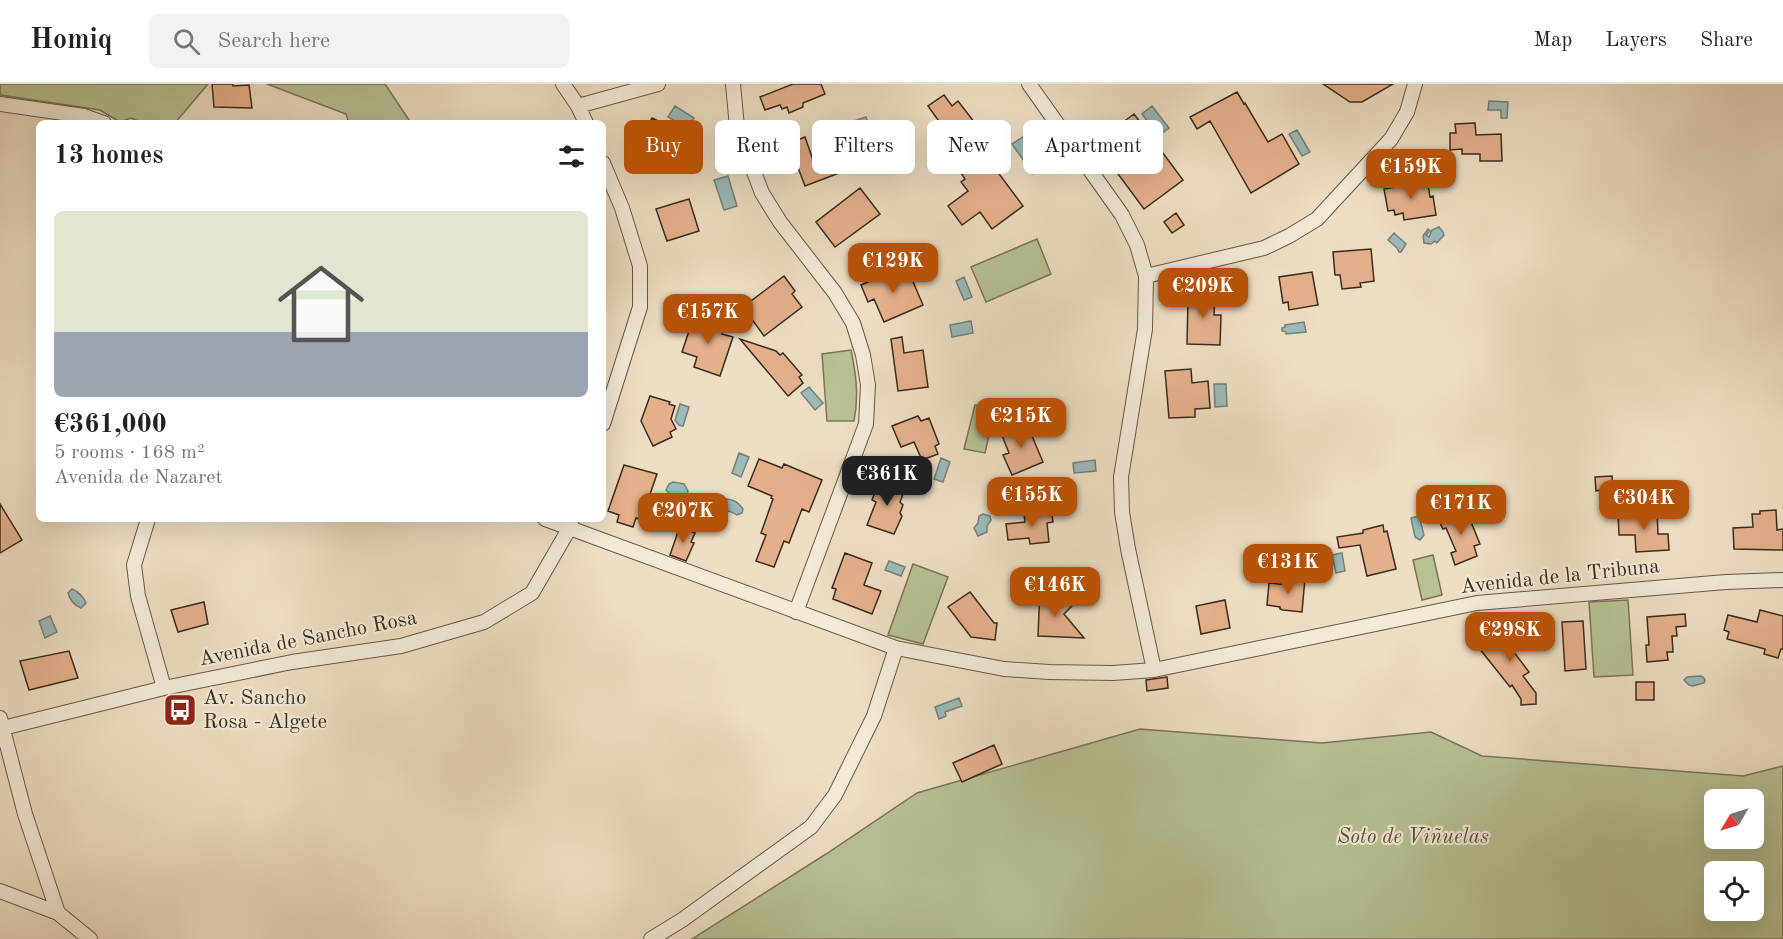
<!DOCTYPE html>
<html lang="en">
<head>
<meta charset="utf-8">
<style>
	body { margin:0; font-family:"Old Standard TT",serif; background:#f2f2f2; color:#222; height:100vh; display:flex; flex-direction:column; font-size:22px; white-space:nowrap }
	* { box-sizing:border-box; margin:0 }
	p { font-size:20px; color:#767676 }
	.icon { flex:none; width:33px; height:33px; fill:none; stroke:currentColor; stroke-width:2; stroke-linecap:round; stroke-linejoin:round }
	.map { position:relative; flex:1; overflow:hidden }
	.details { position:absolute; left:36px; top:36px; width:570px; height:402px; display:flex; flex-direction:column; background:#fff; border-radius:9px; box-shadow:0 6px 24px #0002 }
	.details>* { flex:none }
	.banner { position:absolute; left:624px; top:36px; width:570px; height:54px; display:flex; gap:12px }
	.needle { width:39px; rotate:232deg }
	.fabs { position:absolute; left:1704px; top:705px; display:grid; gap:12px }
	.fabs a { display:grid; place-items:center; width:60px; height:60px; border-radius:9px; background:#fff; box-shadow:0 6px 24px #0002; font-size:30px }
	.price { position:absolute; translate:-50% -51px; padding:0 14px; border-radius:12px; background:#b45309; color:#fff; font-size:20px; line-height:39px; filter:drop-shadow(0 2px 3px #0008) }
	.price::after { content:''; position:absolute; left:50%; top:36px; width:18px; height:14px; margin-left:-9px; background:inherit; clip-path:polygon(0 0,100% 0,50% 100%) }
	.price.selected { background:#222; color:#fff }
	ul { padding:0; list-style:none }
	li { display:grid; align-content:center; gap:12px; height:318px; padding:0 18px }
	li span { display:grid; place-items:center; height:186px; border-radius:9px; color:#555 }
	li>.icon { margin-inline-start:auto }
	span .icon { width:108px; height:108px; fill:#fffc; stroke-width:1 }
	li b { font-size:26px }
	h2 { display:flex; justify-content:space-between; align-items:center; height:72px; padding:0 18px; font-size:26px }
	.pill { padding:0 21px; border-radius:9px; background:#fff; box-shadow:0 6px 24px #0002; font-size:21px; line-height:54px }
	.pill.selected { background:#b45309; color:#fff }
	header { display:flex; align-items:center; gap:36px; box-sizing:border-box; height:84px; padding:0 30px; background:#fff; border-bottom:2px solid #e0e0e0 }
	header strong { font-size:28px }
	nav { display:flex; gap:33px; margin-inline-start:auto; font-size:21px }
	.search { width:420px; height:54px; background:#f2f2f2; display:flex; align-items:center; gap:15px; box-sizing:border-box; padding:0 21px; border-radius:9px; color:#767676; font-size:22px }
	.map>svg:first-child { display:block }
</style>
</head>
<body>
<header>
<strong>Homiq</strong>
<div class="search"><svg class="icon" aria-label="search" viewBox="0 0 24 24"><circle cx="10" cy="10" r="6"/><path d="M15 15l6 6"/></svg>Search here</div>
<nav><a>Map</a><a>Layers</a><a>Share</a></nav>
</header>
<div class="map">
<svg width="1783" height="855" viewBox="0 0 1783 855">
	<rect width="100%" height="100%" fill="#edddc2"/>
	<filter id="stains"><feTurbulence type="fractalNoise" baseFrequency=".00333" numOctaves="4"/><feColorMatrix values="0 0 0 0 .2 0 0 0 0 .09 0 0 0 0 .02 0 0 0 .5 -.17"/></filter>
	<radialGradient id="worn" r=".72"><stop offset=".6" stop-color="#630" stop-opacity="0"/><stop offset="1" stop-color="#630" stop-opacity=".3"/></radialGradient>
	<path fill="#b7c194" stroke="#797658" stroke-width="1.5" fill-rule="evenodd" d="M0 0H208L175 39H143L131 34 120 38 100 26 0 11Z
		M267 0H385L411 39H349L346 30Z
		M1037 155 1051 190 986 218 971 183Z
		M851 266C856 290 859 312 854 337H827L822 270Z
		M975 321 995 325 985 369 964 365Z
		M1433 471 1442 511 1422 516 1413 476Z
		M913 480 948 493 923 560 888 551Z
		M1628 516 1633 591 1594 593 1589 518Z
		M1140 645 1322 659 1431 648 1482 672 1743 692 1783 682V855H692L826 770 917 709ZM1714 716H1754V754H1714ZM1714 788H1754V826H1714Z"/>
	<path fill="#9bbaba" stroke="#75817b" stroke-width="1.5" d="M1489 17 1508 18 1507 34H1501V26H1488Z
		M675 22 694 34 687 44 668 33Z
		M1152 22 1169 44 1158 52 1142 30Z
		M866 33 877 64 862 69 851 38Z
		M1297 46 1310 68 1302 72 1289 50Z
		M1026 51 1046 80 1033 90 1012 60Z
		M728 92 737 122 724 126 714 96Z
		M1439 143 1443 148 1444 151 1437 159 1435 157 1431 160 1424 159 1423 152 1428 145 1430 147 1426 151 1429 153 1432 146Z
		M1394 149 1406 160 1401 168H1399L1397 164 1388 156Z
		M964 193 972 213 964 216 956 197Z
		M1184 201 1186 211 1175 213V217L1169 218 1166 204Z
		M699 212 726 221 722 232 696 224Z
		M971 237 973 249 952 253 950 241Z
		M1304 238 1306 248 1286 250V248L1282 247V244L1285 243V241Z
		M1214 300H1226L1227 322 1215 323Z
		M809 303 823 319 815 326 801 309Z
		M680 320 689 323 683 342 679 341 675 336Z
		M739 369 749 373 741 393 732 389Z
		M941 374 950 378 943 398 934 395Z
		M1095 376 1096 387 1074 389 1073 379Z
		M673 398 684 400 688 407 687 411 680 416V420H682L680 426 672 429 665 426 663 419 664 416 670 414V410L666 406 669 400Z
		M1650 401V411H1629V402Z
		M726 415C734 415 739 419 743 425L742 429 737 431C731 427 725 427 721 423L723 417Z
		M983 430 990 432 991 436 987 442V448L978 452 974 444 978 439 979 432Z
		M1419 432 1424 451 1420 456 1415 453 1411 434Z
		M1342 469 1345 487 1336 489 1332 471Z
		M889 477 905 483 901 492 885 486Z
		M72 505C79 508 83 512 86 519L81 524C74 521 70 517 68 509Z
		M50 532 57 548 45 554 39 537Z
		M1700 592 1703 593 1705 596 1704 599 1693 602 1689 601 1684 596 1687 593Z
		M959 614 962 622 945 628 946 632 939 635 935 623Z"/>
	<path fill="#e4b08b" stroke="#3b2c1c" stroke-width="1.5" d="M212 0H233V2L249 1 252 24 214 23Z
		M793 0H821L825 10 803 19V23L789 29 787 23 782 25 780 21 765 26 760 13Z
		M1323 0H1393L1362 18H1350Z
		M1237 8 1244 20 1245 19 1268 58 1282 50 1299 80 1251 109 1210 37 1197 45 1190 33Z
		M944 11 952 22 958 17 982 48 973 55 1023 122 992 145 980 128 962 141 948 122 968 107 961 98 965 95 961 89 971 82 928 22Z
		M1134 30 1183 96 1144 125 1095 59Z
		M652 34 681 48 683 59 669 87 647 75 642 55Z
		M1475 39 1476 51 1501 50 1502 77H1480V70H1462V65L1450 66V49H1456L1455 40Z
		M805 53 813 76 840 66 847 86 805 102 797 81 785 85 777 64Z
		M1417 96 1418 102 1428 100 1430 113 1433 112 1436 131 1404 136 1403 129 1395 131 1394 126 1388 127 1384 105 1401 102V98Z
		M860 104 880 130 835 163 816 138Z
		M689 115 699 147 667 157 656 125Z
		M1176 129 1184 141 1172 149 1164 138Z
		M1371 165 1374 197 1360 199 1361 203 1342 205 1340 191H1335L1333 168Z
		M901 183 906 195 911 193 923 221 884 238 874 215 868 218 861 201Z
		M1312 188 1318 221 1289 226 1288 218 1283 219 1279 193Z
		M784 192 795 207 792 210 802 223 764 252 743 223Z
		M1198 204H1215L1214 231H1221L1220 261 1187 260 1188 215H1198Z
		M694 232 725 242 722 250 733 253 720 292 694 283 697 273 682 268Z
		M902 253 904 269 923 266 928 303 898 307 891 255Z
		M740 255 776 267 780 271 783 269 802 291 799 293 803 299 788 312Z
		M1191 285 1192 299 1208 297 1210 324 1195 325V333L1169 334 1165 287Z
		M650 312 670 318 669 320 675 322 671 335 676 345 670 348 672 353 653 362 641 337Z
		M918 332 921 337 929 334 939 360 935 362 938 370 922 376 914 358 901 363 892 342Z
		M1026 338 1043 378 1012 391 1003 371 1009 369 1001 349Z
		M759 375 782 384 784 380 822 396 809 428 802 425 789 459 784 457 774 483 756 477 766 451 761 449 773 415 771 414 772 412 748 402Z
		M624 381 657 390 641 436 636 434 633 443 617 438 619 431 608 427Z
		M1612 392 1613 414 1600 415V406L1596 407 1595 393Z
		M880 395 905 405 900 418 903 421 900 429 902 432 894 450 867 441 876 418 872 416Z
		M0 420 22 456 0 469Z
		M1051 425 1053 438 1047 439 1049 458 1030 460 1029 454 1008 456 1006 440 1025 438 1024 430 1039 429V426Z
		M1459 426 1463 436 1469 433 1480 460 1474 462 1477 472 1455 481 1451 469 1456 467 1446 444 1443 445 1438 435Z
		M1776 426 1777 446 1783 445V466L1734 465 1733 444 1753 443 1752 430H1760V427Z
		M1657 428 1658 450H1668L1669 466 1636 468 1635 451H1619L1618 430Z
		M1383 441 1384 448 1387 447 1396 485 1367 492 1360 461 1339 464 1337 453 1363 449V446Z
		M680 442 695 449 691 458 694 459 686 477 670 471Z
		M845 469 872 479 864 501 881 507 872 530 833 515 836 505 832 504Z
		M1288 492 1305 494 1302 528 1283 526 1280 525V523L1267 521 1269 499 1287 501Z
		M1040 503 1056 520 1067 512 1074 520 1064 530 1084 554 1038 552Z
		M970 508 994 539H997L995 556 971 553 948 523Z
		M1225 516 1230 544 1201 550 1196 522Z
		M204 518 208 540 178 548 171 526Z
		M1760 526 1783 532V565H1781L1778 574 1764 570 1765 565 1727 555 1729 548 1724 546 1728 531 1757 538Z
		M1685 530 1686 542 1676 543 1677 552H1672L1673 568H1667L1668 576 1647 578 1646 561H1649L1647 533Z
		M1583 537 1586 585 1565 587 1562 538Z
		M1509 540 1524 560 1513 567 1529 588 1523 592 1536 609V620L1521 621V615L1512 601 1510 603 1479 564Z
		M69 567 78 594 29 606 20 577Z
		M1167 593 1168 604 1147 607 1146 596Z
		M1636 598H1654V616H1636Z
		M994 661 1002 680 962 698 953 679Z"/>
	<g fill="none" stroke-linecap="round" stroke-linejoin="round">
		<g stroke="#685846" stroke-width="16">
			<path id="minor" d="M563 0 578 22 586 39
				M733 0 737 43 762 109 780 138 835 209 853 239 863 271 868 301 866 340 796 528
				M1029 0 1122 131 1137 161 1146 192 1145 245 1121 393 1122 428 1128 465 1154 586
				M0 20 84 32 104 39
				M578 22 658 0
				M603 79 622 124 640 182V223L603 340
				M1146 192 1264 164 1289 152 1317 135 1391 55 1407 28 1415 0
				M148 435 134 481 138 512 164 604
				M545 435 896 564 1004 585 1049 588 1113 589 1154 586 1477 519 1726 498 1783 496
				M0 634 25 730 58 829 90 855
				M3 644 164 604 292 578 401 562 484 538 532 509 569 445 572 435
				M0 807 58 829
				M651 855 682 836 811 743 835 711 874 632 896 564"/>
		</g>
		<use href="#minor" stroke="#f3e9d7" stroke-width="14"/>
	</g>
	<defs>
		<g id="bus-square" transform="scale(1.725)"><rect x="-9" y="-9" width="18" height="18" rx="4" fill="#8f2418" stroke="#f3e9d7"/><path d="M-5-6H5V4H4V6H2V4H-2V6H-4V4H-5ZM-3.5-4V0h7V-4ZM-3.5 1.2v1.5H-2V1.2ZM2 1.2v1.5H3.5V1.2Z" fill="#fff"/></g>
	</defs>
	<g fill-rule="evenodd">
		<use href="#bus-square" x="180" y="626"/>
	</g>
	<g text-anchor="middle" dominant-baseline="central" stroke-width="4.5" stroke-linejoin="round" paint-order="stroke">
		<g font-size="21" fill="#3b2c1c" stroke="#f3e9d7">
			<text transform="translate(1560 493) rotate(-6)">Avenida de la Tribuna</text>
			<text transform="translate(308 555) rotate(-11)">Avenida de Sancho Rosa</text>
		</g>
		<g font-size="21" fill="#3b2c1c" stroke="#f3e9d7" text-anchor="start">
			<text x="203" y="614">Av. Sancho<tspan x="203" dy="24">Rosa - Algete</tspan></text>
		</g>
		<g font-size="21" font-style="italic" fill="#5a513a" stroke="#f3e9d7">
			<text x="1413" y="753">Soto de Viñuelas</text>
		</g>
	</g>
	<rect width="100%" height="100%" filter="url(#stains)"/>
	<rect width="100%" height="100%" fill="url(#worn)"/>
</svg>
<div class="fabs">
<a><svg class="needle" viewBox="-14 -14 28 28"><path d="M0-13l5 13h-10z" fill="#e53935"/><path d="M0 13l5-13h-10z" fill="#767676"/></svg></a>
<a><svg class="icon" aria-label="locate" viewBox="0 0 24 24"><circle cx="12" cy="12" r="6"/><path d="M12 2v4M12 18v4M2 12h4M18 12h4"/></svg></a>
</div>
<b class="price" style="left:1411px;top:116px">€159K</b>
<b class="price" style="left:893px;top:210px">€129K</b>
<b class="price" style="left:1203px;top:235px">€209K</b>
<b class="price" style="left:708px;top:261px">€157K</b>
<b class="price" style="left:1021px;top:365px">€215K</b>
<b class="price selected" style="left:887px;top:423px">€361K</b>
<b class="price" style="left:1032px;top:444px">€155K</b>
<b class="price" style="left:1644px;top:447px">€304K</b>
<b class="price" style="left:1461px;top:452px">€171K</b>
<b class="price" style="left:683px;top:460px">€207K</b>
<b class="price" style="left:1288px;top:511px">€131K</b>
<b class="price" style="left:1055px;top:534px">€146K</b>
<b class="price" style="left:1510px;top:579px">€298K</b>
<div class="banner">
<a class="pill selected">Buy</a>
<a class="pill">Rent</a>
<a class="pill">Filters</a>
<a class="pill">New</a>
<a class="pill">Apartment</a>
</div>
<section class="details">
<h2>13 homes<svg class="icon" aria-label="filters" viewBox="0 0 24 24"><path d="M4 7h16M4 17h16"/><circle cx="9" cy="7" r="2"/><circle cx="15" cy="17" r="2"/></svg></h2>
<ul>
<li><span style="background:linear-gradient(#dfe7d0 65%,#9aa5b1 0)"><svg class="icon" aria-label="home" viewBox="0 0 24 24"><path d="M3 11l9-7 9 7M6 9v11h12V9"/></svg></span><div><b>€361,000</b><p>5 rooms · 168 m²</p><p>Avenida de Nazaret</p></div></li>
</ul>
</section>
</div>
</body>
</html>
